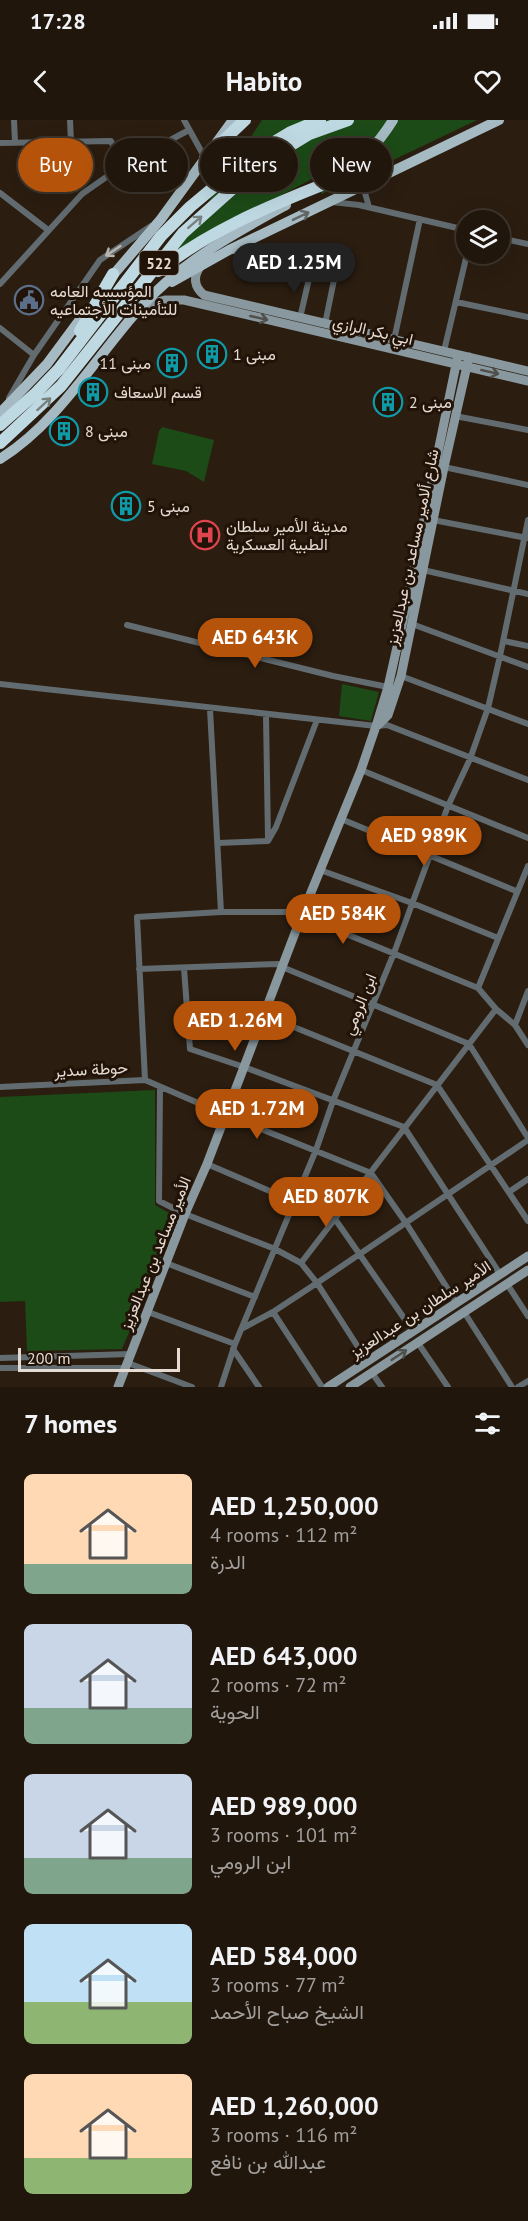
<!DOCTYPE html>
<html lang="en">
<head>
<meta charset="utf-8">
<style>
	body { margin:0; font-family:"PT Sans",Vazirmatn,sans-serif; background:#2d231a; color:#f1f3f6; height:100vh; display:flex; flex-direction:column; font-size:22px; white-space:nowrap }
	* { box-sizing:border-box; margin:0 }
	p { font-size:20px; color:#a29f9d }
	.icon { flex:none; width:33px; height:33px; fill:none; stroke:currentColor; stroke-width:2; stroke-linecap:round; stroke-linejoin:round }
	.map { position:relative; height:1267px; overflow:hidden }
	.drawer { display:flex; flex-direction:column; background:#20160c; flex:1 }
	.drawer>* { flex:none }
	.banner { position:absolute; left:18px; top:18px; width:492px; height:54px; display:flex; gap:12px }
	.tools { position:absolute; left:456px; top:90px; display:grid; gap:12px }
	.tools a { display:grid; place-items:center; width:54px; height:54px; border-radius:50%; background:#20160c; box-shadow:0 6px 24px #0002,0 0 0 2px #3d352d; font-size:30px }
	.scale { position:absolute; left:18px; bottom:15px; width:162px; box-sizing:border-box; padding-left:6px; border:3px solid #e5dbd3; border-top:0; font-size:16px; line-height:21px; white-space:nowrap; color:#e5dbd3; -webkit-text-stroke:4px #211307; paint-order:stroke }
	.price { position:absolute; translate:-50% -51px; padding:0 14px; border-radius:21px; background:#b45309; color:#fff; font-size:20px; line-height:39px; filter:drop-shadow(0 2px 3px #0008) }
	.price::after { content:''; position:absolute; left:50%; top:36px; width:18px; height:14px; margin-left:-9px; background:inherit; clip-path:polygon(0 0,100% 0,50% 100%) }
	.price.current { background:#222; color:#fff }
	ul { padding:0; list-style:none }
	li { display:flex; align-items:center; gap:18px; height:150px; padding:0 24px }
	li span { display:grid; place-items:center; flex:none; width:168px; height:120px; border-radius:9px; color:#555 }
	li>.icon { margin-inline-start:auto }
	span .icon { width:72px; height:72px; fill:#fffc; stroke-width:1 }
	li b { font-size:26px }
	h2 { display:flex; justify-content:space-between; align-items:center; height:72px; padding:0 24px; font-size:26px }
	.chip { padding:0 21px; border-radius:27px; background:#20160c; box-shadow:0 6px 24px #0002,0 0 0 2px #3d352d; font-size:21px; line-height:54px }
	.chip.current { background:#b45309; color:#fff }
	.status { display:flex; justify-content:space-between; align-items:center; height:42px; padding:0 30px; background:#20160c; direction:ltr }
	.status svg { height:16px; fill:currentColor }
	header { display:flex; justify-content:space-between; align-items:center; height:78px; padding:0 24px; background:#20160c; font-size:27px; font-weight:600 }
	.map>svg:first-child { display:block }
</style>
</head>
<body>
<div class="status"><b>17:28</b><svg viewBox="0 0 49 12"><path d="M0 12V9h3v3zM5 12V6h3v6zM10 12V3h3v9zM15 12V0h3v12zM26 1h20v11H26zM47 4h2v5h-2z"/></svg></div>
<header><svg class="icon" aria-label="back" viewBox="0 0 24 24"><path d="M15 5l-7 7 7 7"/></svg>Habito<svg class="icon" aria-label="heart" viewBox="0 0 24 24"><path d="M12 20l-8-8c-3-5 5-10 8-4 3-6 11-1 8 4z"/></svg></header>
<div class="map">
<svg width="528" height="1267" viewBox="0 0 528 1267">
	<rect width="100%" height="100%" fill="#2b1d10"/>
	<path fill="#1c4b17" d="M262 0H477L322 74 312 59 177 130Z
		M162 307 214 320 204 362 186 351 152 344 159 311Z
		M342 564 379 572 371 601 339 596Z
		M155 970V1085L178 1098 122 1229 27 1231 25 1181 0 1182V977Z"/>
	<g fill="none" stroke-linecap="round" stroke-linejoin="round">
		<path stroke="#626c70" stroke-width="6" d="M14 0 15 22
			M70 0 71 22
			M184 0 205 38
			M0 23 111 21 122 46
			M0 73 48 110
			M332 82 359 85 466 110
			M369 87 365 73 371 63
			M500 118 528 124
			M229 130 311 150 300 198
			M0 164 82 74 122 46 189 10
			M456 182 528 197
			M325 204 335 155
			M0 208 34 235
			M394 220 420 99
			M444 231 467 134
			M9 278 34 235 100 140 151 106
			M455 296 528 310
			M444 347 528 365
			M433 400 527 418
			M423 450 528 474
			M412 504 528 547
			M127 505 333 556 388 567
			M504 521 528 526
			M401 556 528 604
			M0 564 376 606 387 605 528 660
			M210 589 221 792
			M266 595 268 720
			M361 650 528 718
			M341 699 516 771
			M218 723 268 721 276 707 317 600
			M320 750 412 783 498 818
			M184 848 190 929 244 947 404 1007 500 1154
			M139 849 278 844 282 847 469 924 528 1018
			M478 868 528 746
			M264 895 437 965 528 1101
			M515 905 528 871
			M145 960 137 797 221 792H303L307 798 478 868 496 889 515 905 528 925
			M0 967 145 960 226 995 371 1053 406 1103 456 1182
			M160 967 159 1081 185 1094 275 1129 301 1143 317 1163 367 1241
			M207 1044 335 1099 413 1211
			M509 1072 528 1059
			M166 1143 255 1177
			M301 1143 496 889
			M507 1164 528 1196
			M148 1192 235 1224
			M273 1192 322 1267
			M464 1192 512 1267
			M243 1208 273 1192 317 1163 528 1020
			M418 1223 448 1267
			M233 1229 259 1267
			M0 1238 131 1234
			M128 1243 192 1267
			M0 1248H126
			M372 1253 382 1267
			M221 1267 235 1224 316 1030 333 981 394 833 448 686 470 639 488 588 500 536 528 400
			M518 1267 528 1261"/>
		<path stroke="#88989e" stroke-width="9" d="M200 147C193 157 194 167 204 175L528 251
			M143 186 165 180H184L528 261
			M378 605 388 595 401 556 444 347 469 237
			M118 1267 185 1094 207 1044 303 792 361 650 376 606 388 567 406 487 458 235
			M328 1267 528 1136
			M350 1267 528 1150"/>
		<path stroke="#a5bac2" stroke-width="10" d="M315 68C324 64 333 60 341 55 362 41 380 21 393 0
			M108 161 161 99 233 0
			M172 162 229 130 499 0
			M0 293 47 244 87 190
			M0 339C57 304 96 237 140 188 181 142 233 114 286 85"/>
		<path stroke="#bfd9e3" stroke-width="12" d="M205 38 245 0
			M158 151C208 112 264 88 322 65
			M80 211 113 154
			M0 305 36 273 59 249 161 116 190 87 251 36 291 12 320 0
			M0 323 61 266 183 113 249 54 286 28 309 14 348 0"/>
	</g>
	<defs><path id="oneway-shaft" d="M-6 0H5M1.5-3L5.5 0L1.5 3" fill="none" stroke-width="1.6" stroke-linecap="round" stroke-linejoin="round" transform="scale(1.5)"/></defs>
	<use stroke="#636664" href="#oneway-shaft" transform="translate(301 96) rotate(-26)"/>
	<g stroke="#788080">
		<use href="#oneway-shaft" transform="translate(195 102) rotate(-41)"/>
		<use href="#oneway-shaft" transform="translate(44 284) rotate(-42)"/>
	</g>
	<use stroke="#b7b4b0" href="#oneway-shaft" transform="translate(113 131) rotate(146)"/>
	<g stroke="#4f4f4b">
		<use href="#oneway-shaft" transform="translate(259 198) rotate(13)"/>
		<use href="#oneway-shaft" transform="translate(490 252) rotate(13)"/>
		<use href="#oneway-shaft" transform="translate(399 1235) rotate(-33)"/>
	</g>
	<defs>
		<g id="civic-ring" transform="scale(1.5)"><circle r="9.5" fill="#211307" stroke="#5c6f8a" stroke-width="1.5"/><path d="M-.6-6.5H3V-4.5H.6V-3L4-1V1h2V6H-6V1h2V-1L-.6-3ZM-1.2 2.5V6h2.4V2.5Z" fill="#5c6f8a"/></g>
		<g id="building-ring" transform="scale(1.5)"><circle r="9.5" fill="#211307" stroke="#0f9aa8" stroke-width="1.5"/><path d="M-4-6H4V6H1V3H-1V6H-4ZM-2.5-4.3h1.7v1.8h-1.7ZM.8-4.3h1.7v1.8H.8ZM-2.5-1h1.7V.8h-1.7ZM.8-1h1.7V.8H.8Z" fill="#0f9aa8"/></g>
		<g id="hospital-ring" transform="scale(1.5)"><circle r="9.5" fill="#211307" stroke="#e0444e" stroke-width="1.5"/><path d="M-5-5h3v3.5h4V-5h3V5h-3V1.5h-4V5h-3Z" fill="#e0444e"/></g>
	</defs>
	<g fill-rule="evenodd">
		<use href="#civic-ring" x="29" y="180"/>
		<use href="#building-ring" x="212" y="234"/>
		<use href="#building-ring" x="172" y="243"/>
		<use href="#building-ring" x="93" y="272"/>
		<use href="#building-ring" x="388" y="282"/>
		<use href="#building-ring" x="64" y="311"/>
		<use href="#building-ring" x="126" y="386"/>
		<use href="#hospital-ring" x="205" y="415"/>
	</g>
	<g text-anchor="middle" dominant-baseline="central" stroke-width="6" stroke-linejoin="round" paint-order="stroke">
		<rect fill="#211307" stroke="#aa9f96" stroke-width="1.5" x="139.5" y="131" width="39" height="24" rx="4.5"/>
		<g font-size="15" font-weight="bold" fill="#e5dbd3">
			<text x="159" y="143">522</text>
		</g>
		<g font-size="16" fill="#e5dbd3" stroke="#211307" text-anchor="start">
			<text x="50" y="171">المؤسسه العامه<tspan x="50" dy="18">للتأمينات الأجتماعيه</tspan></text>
			<text x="233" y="234">مبنى 1</text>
			<text x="151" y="243" text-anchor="end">مبنى 11</text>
			<text x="114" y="272">قسم الاسعاف</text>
			<text x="409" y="282">مبنى 2</text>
			<text x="85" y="311">مبنى 8</text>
			<text x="147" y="386">مبنى 5</text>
			<text x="226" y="406">مدينة الأمير سلطان<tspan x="226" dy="18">الطبية العسكرية</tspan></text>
		</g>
		<g font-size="16" fill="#e5dbd3" stroke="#211307">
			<text transform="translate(373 210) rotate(13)">ابي بكر الرازي</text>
			<text transform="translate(412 427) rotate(-78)">شارع ألامير مساعد بن عبدالعزيز</text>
			<text transform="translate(359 884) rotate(-68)">ابن الرومي</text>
			<text transform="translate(91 949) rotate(-3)">حوطة سدير</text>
			<text transform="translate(155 1133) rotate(-68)">الأمير مساعد بن عبدالعزيز</text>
			<text transform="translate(420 1189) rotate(-33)">الأمير سلطان بن عبدالعزيز</text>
		</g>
	</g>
</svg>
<div class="tools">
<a><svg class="icon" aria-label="layers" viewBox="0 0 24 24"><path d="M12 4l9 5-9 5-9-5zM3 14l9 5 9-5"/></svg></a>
</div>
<div class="scale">200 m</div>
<b class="price current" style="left:294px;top:174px">AED 1.25M</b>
<b class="price" style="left:255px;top:549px">AED 643K</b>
<b class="price" style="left:424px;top:747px">AED 989K</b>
<b class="price" style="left:343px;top:825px">AED 584K</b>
<b class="price" style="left:235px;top:932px">AED 1.26M</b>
<b class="price" style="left:257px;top:1020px">AED 1.72M</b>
<b class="price" style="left:326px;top:1108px">AED 807K</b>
<div class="banner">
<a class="chip current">Buy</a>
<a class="chip">Rent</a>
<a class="chip">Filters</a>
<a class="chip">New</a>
</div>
</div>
<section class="drawer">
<h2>7 homes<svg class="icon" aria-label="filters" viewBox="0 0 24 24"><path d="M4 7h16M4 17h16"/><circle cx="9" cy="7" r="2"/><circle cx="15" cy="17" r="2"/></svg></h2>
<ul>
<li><span style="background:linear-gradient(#ffd9b3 75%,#7fa58c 0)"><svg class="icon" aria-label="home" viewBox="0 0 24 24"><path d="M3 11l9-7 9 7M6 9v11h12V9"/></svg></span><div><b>AED 1,250,000</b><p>4 rooms · 112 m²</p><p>الدرة</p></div></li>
<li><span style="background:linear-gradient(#c9d6e8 70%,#7fa58c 0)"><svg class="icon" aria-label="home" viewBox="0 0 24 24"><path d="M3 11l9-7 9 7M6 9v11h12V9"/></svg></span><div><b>AED 643,000</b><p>2 rooms · 72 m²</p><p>الحوية</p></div></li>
<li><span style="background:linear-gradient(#c9d6e8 70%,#7fa58c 0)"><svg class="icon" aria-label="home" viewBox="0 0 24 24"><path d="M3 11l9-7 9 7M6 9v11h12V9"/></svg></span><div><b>AED 989,000</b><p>3 rooms · 101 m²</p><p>ابن الرومي</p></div></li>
<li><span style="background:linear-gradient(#bfe0f5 65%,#8fb573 0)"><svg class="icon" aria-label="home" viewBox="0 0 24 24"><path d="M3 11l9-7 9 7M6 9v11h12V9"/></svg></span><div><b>AED 584,000</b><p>3 rooms · 77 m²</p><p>الشيخ صباح الأحمد</p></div></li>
<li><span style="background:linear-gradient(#ffd9b3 70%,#8fb573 0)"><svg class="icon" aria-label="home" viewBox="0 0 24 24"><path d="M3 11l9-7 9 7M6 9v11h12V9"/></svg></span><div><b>AED 1,260,000</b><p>3 rooms · 116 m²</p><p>عبدالله بن نافع</p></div></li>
</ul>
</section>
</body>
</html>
